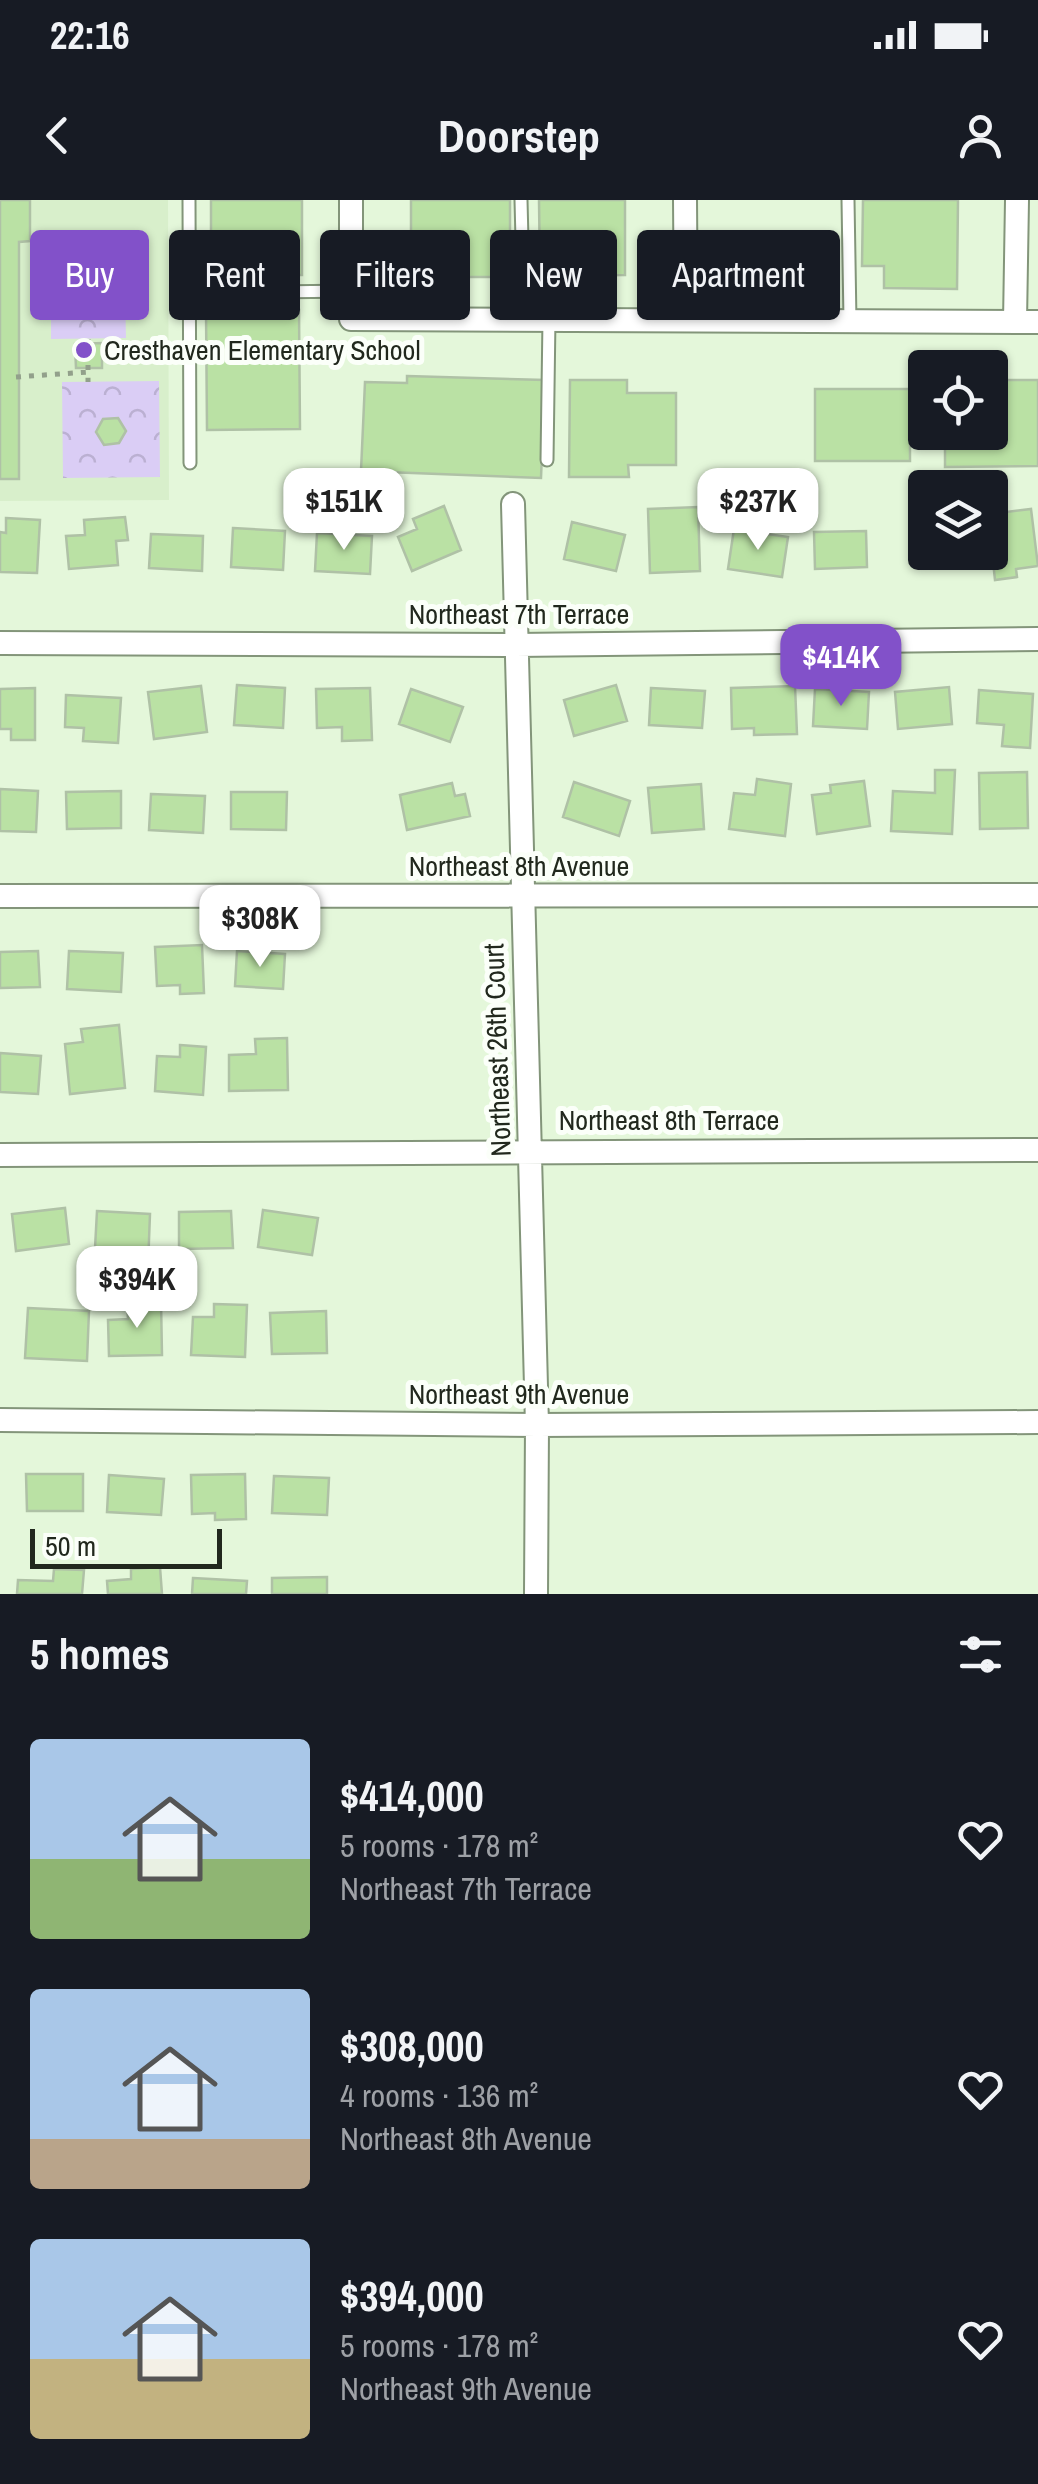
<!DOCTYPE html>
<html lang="en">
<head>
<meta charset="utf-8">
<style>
	body { margin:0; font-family:"Archivo Narrow",sans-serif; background:#242831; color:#f1f3f6; height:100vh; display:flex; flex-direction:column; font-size:38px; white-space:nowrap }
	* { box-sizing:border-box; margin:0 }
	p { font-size:32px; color:#9ea1a6 }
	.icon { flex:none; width:55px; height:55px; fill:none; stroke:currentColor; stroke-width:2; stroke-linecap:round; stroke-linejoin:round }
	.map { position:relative; height:1394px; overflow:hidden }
	.details { display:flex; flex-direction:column; background:#171b24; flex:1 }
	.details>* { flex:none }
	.top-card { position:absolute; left:30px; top:30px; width:980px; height:90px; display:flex; gap:20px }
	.buttons { position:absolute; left:908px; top:150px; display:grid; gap:20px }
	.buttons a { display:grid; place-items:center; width:100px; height:100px; border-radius:10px; background:#171b24; box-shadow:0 2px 8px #0004; font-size:50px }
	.scale { position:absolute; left:30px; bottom:25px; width:192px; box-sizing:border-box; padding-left:10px; border:5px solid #21281d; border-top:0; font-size:28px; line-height:35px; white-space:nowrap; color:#21281d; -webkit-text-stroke:8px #fbfff9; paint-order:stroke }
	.price { position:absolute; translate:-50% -85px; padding:0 22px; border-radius:20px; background:#fff; color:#222; font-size:32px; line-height:65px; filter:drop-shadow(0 2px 5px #0008) }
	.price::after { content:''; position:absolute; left:50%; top:60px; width:30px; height:22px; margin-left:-15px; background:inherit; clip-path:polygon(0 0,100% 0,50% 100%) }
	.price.active { background:#8251c9; color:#fff }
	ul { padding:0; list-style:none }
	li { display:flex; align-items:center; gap:30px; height:250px; padding:0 30px }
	li span { display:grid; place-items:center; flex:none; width:280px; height:200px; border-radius:10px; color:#555 }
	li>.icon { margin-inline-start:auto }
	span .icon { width:120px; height:120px; fill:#fffc; stroke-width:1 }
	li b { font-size:42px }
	h2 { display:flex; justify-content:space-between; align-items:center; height:120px; padding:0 30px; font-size:42px }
	.chip { padding:0 35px; border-radius:10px; background:#171b24; box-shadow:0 2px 8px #0004; font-size:35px; line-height:90px }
	.chip.active { background:#8251c9; color:#fff }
	.status { display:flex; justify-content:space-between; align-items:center; height:70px; padding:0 50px; background:#171b24; direction:ltr }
	.status svg { height:28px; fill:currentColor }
	header { display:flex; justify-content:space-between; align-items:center; height:130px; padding:0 30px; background:#171b24; font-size:45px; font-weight:800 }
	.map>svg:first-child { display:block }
</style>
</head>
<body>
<div class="status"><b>22:16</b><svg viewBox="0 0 49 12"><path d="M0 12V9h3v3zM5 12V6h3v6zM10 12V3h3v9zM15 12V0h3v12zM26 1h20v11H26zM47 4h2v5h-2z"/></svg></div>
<header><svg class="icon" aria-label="back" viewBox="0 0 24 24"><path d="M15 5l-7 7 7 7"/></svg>Doorstep<svg class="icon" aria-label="person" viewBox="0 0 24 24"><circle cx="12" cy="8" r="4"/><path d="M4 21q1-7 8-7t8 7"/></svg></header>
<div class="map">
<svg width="1038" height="1394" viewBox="0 0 1038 1394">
	<defs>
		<pattern id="park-crowns" width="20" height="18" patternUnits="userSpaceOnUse" patternTransform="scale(2.5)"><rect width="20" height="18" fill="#dacdf5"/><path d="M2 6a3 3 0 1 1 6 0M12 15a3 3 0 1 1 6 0" fill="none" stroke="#bbb0d2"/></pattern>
	</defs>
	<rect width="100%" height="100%" fill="#e4f7da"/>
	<path fill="#d8efcb" d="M0 0H168L169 300 0 301Z"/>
	<path fill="url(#park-crowns)" d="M124 47 126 138 51 139V48Z
		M159 181 160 277 63 278 62 182Z"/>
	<path fill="#bae1a4" stroke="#afc1a6" stroke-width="2.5" d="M0 0H30V41L19 42V279H0Z
		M211 0H302V75H211Z
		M411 0H510V77H411Z
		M539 0H625V75L540 76Z
		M863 0H958L957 89 884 88V66H862Z
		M299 110 300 229 207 230 206 111Z
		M102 143V168H76L75 144Z
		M407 176 545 180 541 278 361 271 365 182 407 183Z
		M570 180H627V193H676V265H628L629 277H569Z
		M990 180H1038V266L945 267V232H990Z
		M815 189H910V261H815Z
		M118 218 126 231 119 243 104 245 96 232 103 219Z
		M444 306 461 350 412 371 398 337 417 329 413 319Z
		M698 307 700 371 650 373 648 309Z
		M1031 309 1038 366 1016 369 1017 377 995 380 993 361 980 363 979 352H990V314Z
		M125 317 128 340 116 341 118 365 69 369 66 336 85 335 84 320Z
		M6 318 40 320 37 373 0 372V332L6 333Z
		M572 322 625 335 616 371 564 359Z
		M233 328 285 331 283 370 231 367Z
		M734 329 788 337 782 377 728 369Z
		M866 331 867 367 815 369 814 332Z
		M317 333 372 336 370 374 315 371Z
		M151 334 203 336 202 371 149 368Z
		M237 485 285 488 283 528 234 525Z
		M616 485 627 521 574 536 564 500Z
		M201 486 207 532 154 539 148 492Z
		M795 486 797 534 754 535V528L732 529 731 488Z
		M949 487 952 524 898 529 895 492Z
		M35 488V540H11V529H0V489Z
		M370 488 372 540 342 541V527L317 528 316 489Z
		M651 488 705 491 702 528 649 525Z
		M411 489 463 507 450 542 399 524Z
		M815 489 869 492 867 529 813 526Z
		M979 490 1033 494 1030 548 1002 546 1004 525 977 523Z
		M66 495 121 498 118 543 83 541 84 528 65 527Z
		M935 570H955L952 634 891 631 893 591 935 593Z
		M1027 572 1028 628 980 629 979 573Z
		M757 579 791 584 785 636 729 629 734 593 755 595Z
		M864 581 870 626 817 634 812 595 831 593 830 585Z
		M574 582 630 601 619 636 563 617Z
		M452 583 455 596 465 594 470 616 407 630 400 595Z
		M701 584 704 629 652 633 648 588Z
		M0 589 38 591 36 632 0 631Z
		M121 591V628L67 629 66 592Z
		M231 592H287L286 630 231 629Z
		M151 594 205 596 203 633 149 630Z
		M202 745 204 793 180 794V785L157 786 155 747Z
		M38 751 40 787 0 788V752Z
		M69 751 123 753 121 792 67 789Z
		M237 751 285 754 283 789 235 786Z
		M119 825 125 888 70 894 65 844 83 842 81 829Z
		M287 838 288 890 229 891V855L256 854 255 839Z
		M180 845 206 847 203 895 155 891 157 856 180 857Z
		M0 853 41 856 38 894 0 892Z
		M65 1008 69 1044 16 1051 12 1014Z
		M263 1010 318 1018 312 1055 258 1047Z
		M97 1011 150 1014 148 1066 118 1064 119 1049 95 1048Z
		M231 1011 233 1048 179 1049V1012Z
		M161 1101 162 1155 109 1156 108 1120 128 1119 127 1102Z
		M214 1104 247 1105 245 1157 191 1155 193 1117H214Z
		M28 1108 89 1111 87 1161 25 1158Z
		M326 1111 327 1153 272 1154 270 1113Z
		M26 1274H83V1311H27Z
		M245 1274 246 1319 215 1320V1313L192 1314 191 1275Z
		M109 1275 164 1279 161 1315 107 1312Z
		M274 1276 329 1278 327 1315 272 1313Z
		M160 1367 162 1394H108L107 1381 131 1379V1369Z
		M54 1369 84 1370 82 1394H17L18 1380 53 1381Z
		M327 1377V1394H272V1378Z
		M193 1378 247 1381 246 1394H192Z"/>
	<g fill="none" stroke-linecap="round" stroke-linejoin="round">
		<g stroke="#83957a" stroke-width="15">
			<path id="lane" d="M189 0 190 263
				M521 0 524 119
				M848 0 850 121
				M189 93 351 91
				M547 260 549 119"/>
		</g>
		<g stroke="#83957a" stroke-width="26">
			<path id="street" d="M351 0V119L1038 122
				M685 0 686 120
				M1015 122 1017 0
				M513 304 537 1225 536 1394
				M0 443 516 445 1038 439
				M0 696 1038 695
				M0 955 1038 950
				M0 1220 537 1225 1038 1222"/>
		</g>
		<path stroke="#92a08b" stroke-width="5" stroke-dasharray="5 8" stroke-linecap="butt" d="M88 139V172
			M16 177 88 172V182"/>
		<use href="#lane" stroke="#fff" stroke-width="11"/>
		<use href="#street" stroke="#fff" stroke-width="22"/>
	</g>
	<circle fill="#8251c9" stroke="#fbfff9" stroke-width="4" cx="84" cy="150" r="10"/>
	<g text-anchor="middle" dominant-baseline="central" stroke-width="10" stroke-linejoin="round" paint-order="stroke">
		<g font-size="28" fill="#21281d" stroke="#fbfff9" text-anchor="start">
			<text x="104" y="150">Cresthaven Elementary School</text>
		</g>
		<g font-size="28" fill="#21281d" stroke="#fbfff9">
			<text x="519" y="414">Northeast 7th Terrace</text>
			<text x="519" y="666">Northeast 8th Avenue</text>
			<text transform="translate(497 850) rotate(-92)">Northeast 26th Court</text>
			<text x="669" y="920">Northeast 8th Terrace</text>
			<text x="519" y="1194">Northeast 9th Avenue</text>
		</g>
	</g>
</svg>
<div class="buttons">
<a><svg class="icon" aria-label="locate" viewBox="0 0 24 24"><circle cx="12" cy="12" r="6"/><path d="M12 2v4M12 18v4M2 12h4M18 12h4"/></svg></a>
<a><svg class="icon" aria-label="layers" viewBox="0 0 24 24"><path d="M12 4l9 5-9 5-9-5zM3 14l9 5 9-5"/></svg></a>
</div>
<div class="scale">50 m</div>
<b class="price" style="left:344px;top:353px">$151K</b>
<b class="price" style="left:758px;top:353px">$237K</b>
<b class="price active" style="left:841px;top:509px">$414K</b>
<b class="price" style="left:260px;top:770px">$308K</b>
<b class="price" style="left:137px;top:1131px">$394K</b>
<div class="top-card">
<a class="chip active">Buy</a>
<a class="chip">Rent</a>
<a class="chip">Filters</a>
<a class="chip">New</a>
<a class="chip">Apartment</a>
</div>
</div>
<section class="details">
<h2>5 homes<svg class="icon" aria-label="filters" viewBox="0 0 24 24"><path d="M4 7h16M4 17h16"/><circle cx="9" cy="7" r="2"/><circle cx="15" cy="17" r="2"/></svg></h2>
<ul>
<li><span style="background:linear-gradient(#a9c7e8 60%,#8fb573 0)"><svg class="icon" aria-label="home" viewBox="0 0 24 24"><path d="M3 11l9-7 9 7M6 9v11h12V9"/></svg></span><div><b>$414,000</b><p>5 rooms · 178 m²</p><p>Northeast 7th Terrace</p></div><svg class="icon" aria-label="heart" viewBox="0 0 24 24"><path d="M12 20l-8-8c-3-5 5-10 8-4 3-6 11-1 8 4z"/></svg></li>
<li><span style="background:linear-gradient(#a9c7e8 75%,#b9a48a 0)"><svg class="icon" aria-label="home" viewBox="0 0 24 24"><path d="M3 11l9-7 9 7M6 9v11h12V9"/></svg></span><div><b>$308,000</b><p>4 rooms · 136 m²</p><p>Northeast 8th Avenue</p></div><svg class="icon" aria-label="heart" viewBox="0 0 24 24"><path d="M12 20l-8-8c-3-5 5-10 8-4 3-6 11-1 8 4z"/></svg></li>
<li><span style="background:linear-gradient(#a9c7e8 60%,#c2b280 0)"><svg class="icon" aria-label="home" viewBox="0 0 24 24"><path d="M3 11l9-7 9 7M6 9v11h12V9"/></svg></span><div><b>$394,000</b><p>5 rooms · 178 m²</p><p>Northeast 9th Avenue</p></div><svg class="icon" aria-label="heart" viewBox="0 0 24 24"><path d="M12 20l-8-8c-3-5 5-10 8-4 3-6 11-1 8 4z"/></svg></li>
</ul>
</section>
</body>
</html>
